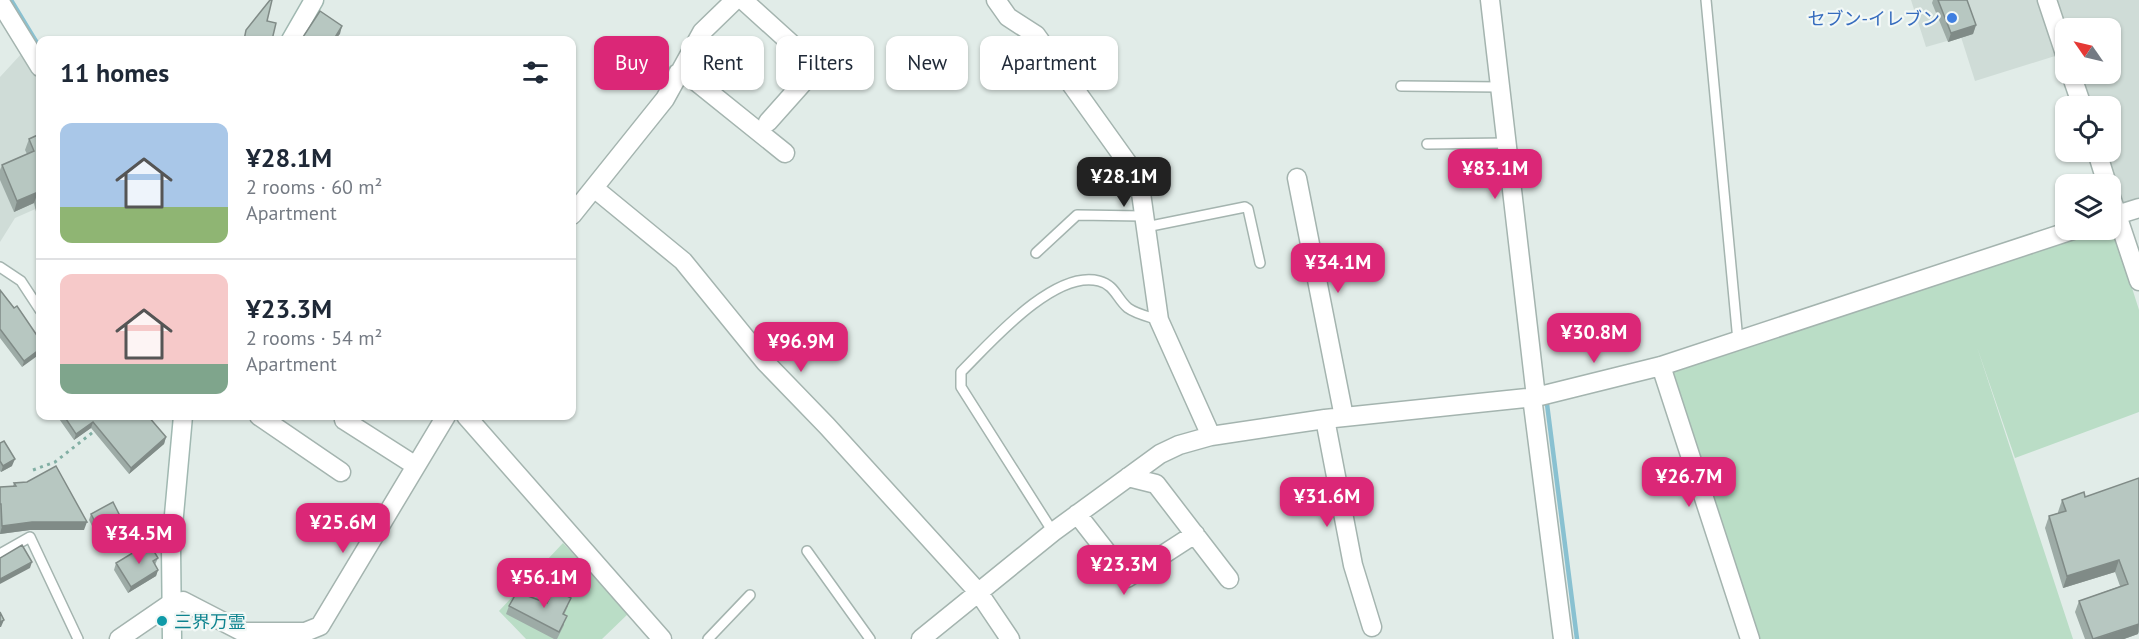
<!DOCTYPE html>
<html lang="en">
<head>
<meta charset="utf-8">
<style>
	body { margin:0; font-family:"PT Sans","Noto Sans JP",sans-serif; background:#f2f2f3; color:#1f2937; height:100vh; display:flex; flex-direction:column; font-size:22px; white-space:nowrap }
	* { box-sizing:border-box; margin:0 }
	p { font-size:20px; color:#747a83 }
	.icon { flex:none; width:33px; height:33px; fill:none; stroke:currentColor; stroke-width:2; stroke-linecap:round; stroke-linejoin:round }
	.map { position:relative; flex:1; overflow:hidden }
	.drawer { position:absolute; left:36px; top:36px; width:540px; height:384px; display:flex; flex-direction:column; background:#fff; border-radius:12px; box-shadow:0 2px 4px #0004 }
	.drawer>* { flex:none }
	.top-card { position:absolute; left:594px; top:36px; width:570px; height:54px; display:flex; gap:12px }
	.needle { width:39px; rotate:304deg }
	.controls { position:absolute; left:2055px; top:18px; display:grid; gap:12px }
	.controls a { display:grid; place-items:center; width:66px; height:66px; border-radius:12px; background:#fff; box-shadow:0 2px 4px #0004; font-size:30px }
	.price { position:absolute; translate:-50% -51px; padding:0 14px; border-radius:12px; background:#db2777; color:#fff; font-size:20px; line-height:39px; filter:drop-shadow(0 2px 3px #0008) }
	.price::after { content:''; position:absolute; left:50%; top:36px; width:18px; height:14px; margin-left:-9px; background:inherit; clip-path:polygon(0 0,100% 0,50% 100%) }
	.price.active { background:#222; color:#fff }
	ul { padding:0; list-style:none }
	li { display:flex; align-items:center; gap:18px; height:150px; padding:0 24px }
	li+li { border-top:2px solid #e0e1e3 }
	li span { display:grid; place-items:center; flex:none; width:168px; height:120px; border-radius:12px; color:#555 }
	li>.icon { margin-inline-start:auto }
	span .icon { width:72px; height:72px; fill:#fffc; stroke-width:1 }
	li b { font-size:26px }
	h2 { display:flex; justify-content:space-between; align-items:center; height:72px; padding:0 24px; font-size:26px }
	.chip { padding:0 21px; border-radius:12px; background:#fff; box-shadow:0 2px 4px #0004; font-size:21px; line-height:54px }
	.chip.active { background:#db2777; color:#fff }
	.map>svg:first-child { display:block }
</style>
</head>
<body>
<div class="map">
<svg width="2139" height="639" viewBox="0 0 2139 639">
	<rect width="100%" height="100%" fill="#e1ece8"/>
	<path fill="#cfdcd7" d="M1911 0H2038L2055 56 1975 81 1961 37 1926 47Z
		M2055 0H2139V199L2123 204 2106 152H2110V106H2091L2080 74H2110V28H2066Z
		M23 52 40 81V207L15 218 0 242V77Z"/>
	<path fill="#baddc6" d="M2100 230H2108L2115 234 2139 310V412L2015 458 1977 347 2073 639H1760L1671 373Z
		M563 543 629 613 602 639H526L499 611Z"/>
	<g fill="none" stroke-linecap="round" stroke-linejoin="round">
		<path stroke="#89c1d1" stroke-width="4.5" d="M11 0 40 48
			M1547 404 1577 639"/>
		<g stroke="#a4b4af" stroke-width="12">
			<path id="service" d="M1706 0 1738 341
				M1401 86 1500 87
				M1427 144 1507 143
				M1146 227 1245 207 1248 209 1260 263
				M1036 253 1077 215 1143 216
				M0 267 21 281 40 310
				M1053 532 961 387V372C990 343 1054 269 1099 281 1115 285 1117 299 1128 308 1136 314 1150 317 1159 320
				M807 551 870 639
				M0 554 30 537 78 639
				M708 639 750 595"/>
		</g>
		<g stroke="#a4b4af" stroke-width="21">
			<path id="minor" d="M743 0 817 67 768 122
				M996 0 1008 17 1036 35 1139 179 1159 320 1211 436
				M1490 0 1536 397
				M678 73 693 79 785 153
				M1297 178 1344 417
				M594 188 683 261 766 363 827 426 979 593 1010 639
				M572 215 665 99 702 32 735 0
				M2110 217 2139 208
				M1661 366 1750 639
				M1532 397 1563 639
				M259 416 341 472
				M347 416 344 420 416 466
				M466 416 662 639
				M1325 419 1353 565 1372 627
				M1128 477 1156 484 1229 579
				M1077 514 1127 578 1195 534
				M119 639 170 604 183 601 243 632H305L320 626 446 416
				M921 639 1053 532 1160 454 1179 445 1211 436 1325 419 1536 397 1661 366 2073 230"/>
		</g>
		<g stroke="#a4b4af" stroke-width="21">
			<path id="tertiary" d="M2047 0 2066 57
				M0 2 40 67
				M2071 74 2082 106
				M2097 152 2107 184
				M2110 194 2139 281"/>
		</g>
		<g stroke="#a0b8b1" stroke-width="21">
			<path id="secondary" d="M291 40 314 0
				M172 639 171 548 183 416"/>
		</g>
		<path stroke="#82afa4" stroke-width="3" stroke-dasharray="3 4.5" stroke-linecap="butt" d="M33 470 55 462 97 429"/>
		<use href="#service" stroke="#fff" stroke-width="9"/>
		<use href="#minor" stroke="#fff" stroke-width="18"/>
		<use href="#tertiary" stroke="#fff" stroke-width="18"/>
		<use href="#secondary" stroke="#fff" stroke-width="18"/>
	</g>
	<path fill="#9daba6" d="M1933 0H1967L1976 25 1973 34 1948 42 1932 3Z
		M40 134V229L34 203 14 212 0 180V170L2 165 27 154 25 150 29 139Z
		M0 290 36 334 22 367 0 338Z
		M57 416H148L166 437 164 444 129 474 91 428 74 440Z
		M0 443 12 466 1 472 0 471Z
		M2139 478V632L2138 634 2124 639H2085L2075 612 2079 601 2120 586 2115 572 2063 588 2045 528 2049 516 2058 513V512L2062 500 2085 497Z
		M14 483 84 530H30L0 534V487L13 486Z
		M91 514 121 518 119 524 97 536 89 520Z
		M158 558 155 565 158 570 156 576 128 593 114 570 116 563Z
		M547 603 568 606 564 615V625L557 639H554L506 614 509 606Z"/>
	<path fill="#808b87" d="M1976 25 1973 34 1948 42 1951 33Z
		M342 26 340 34 335 40 334 39Z
		M38 192 34 203 14 212 17 201Z
		M40 349V354L22 367 24 361Z
		M93 422 91 428 74 440 76 434Z
		M166 437 164 444 129 474 131 468Z
		M15 459 12 466 1 472 3 466Z
		M121 518 119 524 97 536 99 529Z
		M32 522H87L84 530H30L0 534 2 526Z
		M2119 560 2115 572 2063 588 2067 576Z
		M32 562 30 568 0 584V579Z
		M158 570 156 576 128 593 131 587Z
		M4 620 1 627H0V622Z
		M2139 624 2138 634 2124 639H2095Z"/>
	<path fill="#b7c7c1" stroke="#808b87" stroke-width="1.5" d="M270 0H272L267 21 276 23 272 40H244L246 30Z
		M1938 0H1967L1976 25 1951 33Z
		M320 11 342 26 334 39 338 40H301Z
		M40 134V203L38 192 17 201 2 165 34 151 29 139Z
		M0 290 14 308 17 306 36 334 40 330V349L24 361 0 329Z
		M64 416H148L166 437 131 468 93 422 76 434Z
		M4 441 15 459 3 466 0 461V443Z
		M56 466 87 522H32L2 526 1 504H0V487L16 486 14 483 27 482Z
		M2139 478V624L2093 639 2079 601 2128 584 2119 560 2067 576 2049 516 2066 511 2062 500 2084 492 2085 497Z
		M113 502 121 518 99 529 91 514Z
		M149 543 158 558 153 561 158 570 131 587 116 563Z
		M22 545 32 562 0 579V558Z
		M554 589 571 598 563 614 567 616 559 632 509 606 517 592 547 603Z
		M0 612 4 620 0 622Z"/>
	<circle fill="#3f7fe0" stroke="#f2f8f6" stroke-width="2" cx="1952" cy="18" r="6"/>
	<circle fill="#0f9aa8" stroke="#f2f8f6" stroke-width="2" cx="162" cy="621" r="6"/>
	<g text-anchor="middle" dominant-baseline="central" stroke-width="4.5" stroke-linejoin="round" paint-order="stroke">
		<g font-size="18" fill="#366cbe" stroke="#f2f8f6" text-anchor="end">
			<text x="1940" y="18">セブン-イレブン</text>
		</g>
		<g font-size="18" fill="#0d838f" stroke="#f2f8f6" text-anchor="start">
			<text x="174" y="621">三界万霊</text>
		</g>
	</g>
</svg>
<div class="controls">
<a><svg class="needle" viewBox="-14 -14 28 28"><path d="M0-13l5 13h-10z" fill="#e53935"/><path d="M0 13l5-13h-10z" fill="#747a83"/></svg></a>
<a><svg class="icon" aria-label="locate" viewBox="0 0 24 24"><circle cx="12" cy="12" r="6"/><path d="M12 2v4M12 18v4M2 12h4M18 12h4"/></svg></a>
<a><svg class="icon" aria-label="layers" viewBox="0 0 24 24"><path d="M12 4l9 5-9 5-9-5zM3 14l9 5 9-5"/></svg></a>
</div>
<b class="price" style="left:1495px;top:200px">¥83.1M</b>
<b class="price active" style="left:1124px;top:208px">¥28.1M</b>
<b class="price" style="left:1338px;top:294px">¥34.1M</b>
<b class="price" style="left:1594px;top:364px">¥30.8M</b>
<b class="price" style="left:801px;top:373px">¥96.9M</b>
<b class="price" style="left:1689px;top:508px">¥26.7M</b>
<b class="price" style="left:1327px;top:528px">¥31.6M</b>
<b class="price" style="left:343px;top:554px">¥25.6M</b>
<b class="price" style="left:139px;top:565px">¥34.5M</b>
<b class="price" style="left:1124px;top:596px">¥23.3M</b>
<b class="price" style="left:544px;top:609px">¥56.1M</b>
<div class="top-card">
<a class="chip active">Buy</a>
<a class="chip">Rent</a>
<a class="chip">Filters</a>
<a class="chip">New</a>
<a class="chip">Apartment</a>
</div>
<section class="drawer">
<h2>11 homes<svg class="icon" aria-label="filters" viewBox="0 0 24 24"><path d="M4 7h16M4 17h16"/><circle cx="9" cy="7" r="2"/><circle cx="15" cy="17" r="2"/></svg></h2>
<ul>
<li><span style="background:linear-gradient(#a9c7e8 70%,#8fb573 0)"><svg class="icon" aria-label="home" viewBox="0 0 24 24"><path d="M3 11l9-7 9 7M6 9v11h12V9"/></svg></span><div><b>¥28.1M</b><p>2 rooms · 60 m²</p><p>Apartment</p></div></li>
<li><span style="background:linear-gradient(#f6c9c9 75%,#7fa58c 0)"><svg class="icon" aria-label="home" viewBox="0 0 24 24"><path d="M3 11l9-7 9 7M6 9v11h12V9"/></svg></span><div><b>¥23.3M</b><p>2 rooms · 54 m²</p><p>Apartment</p></div></li>
</ul>
</section>
</div>
</body>
</html>
